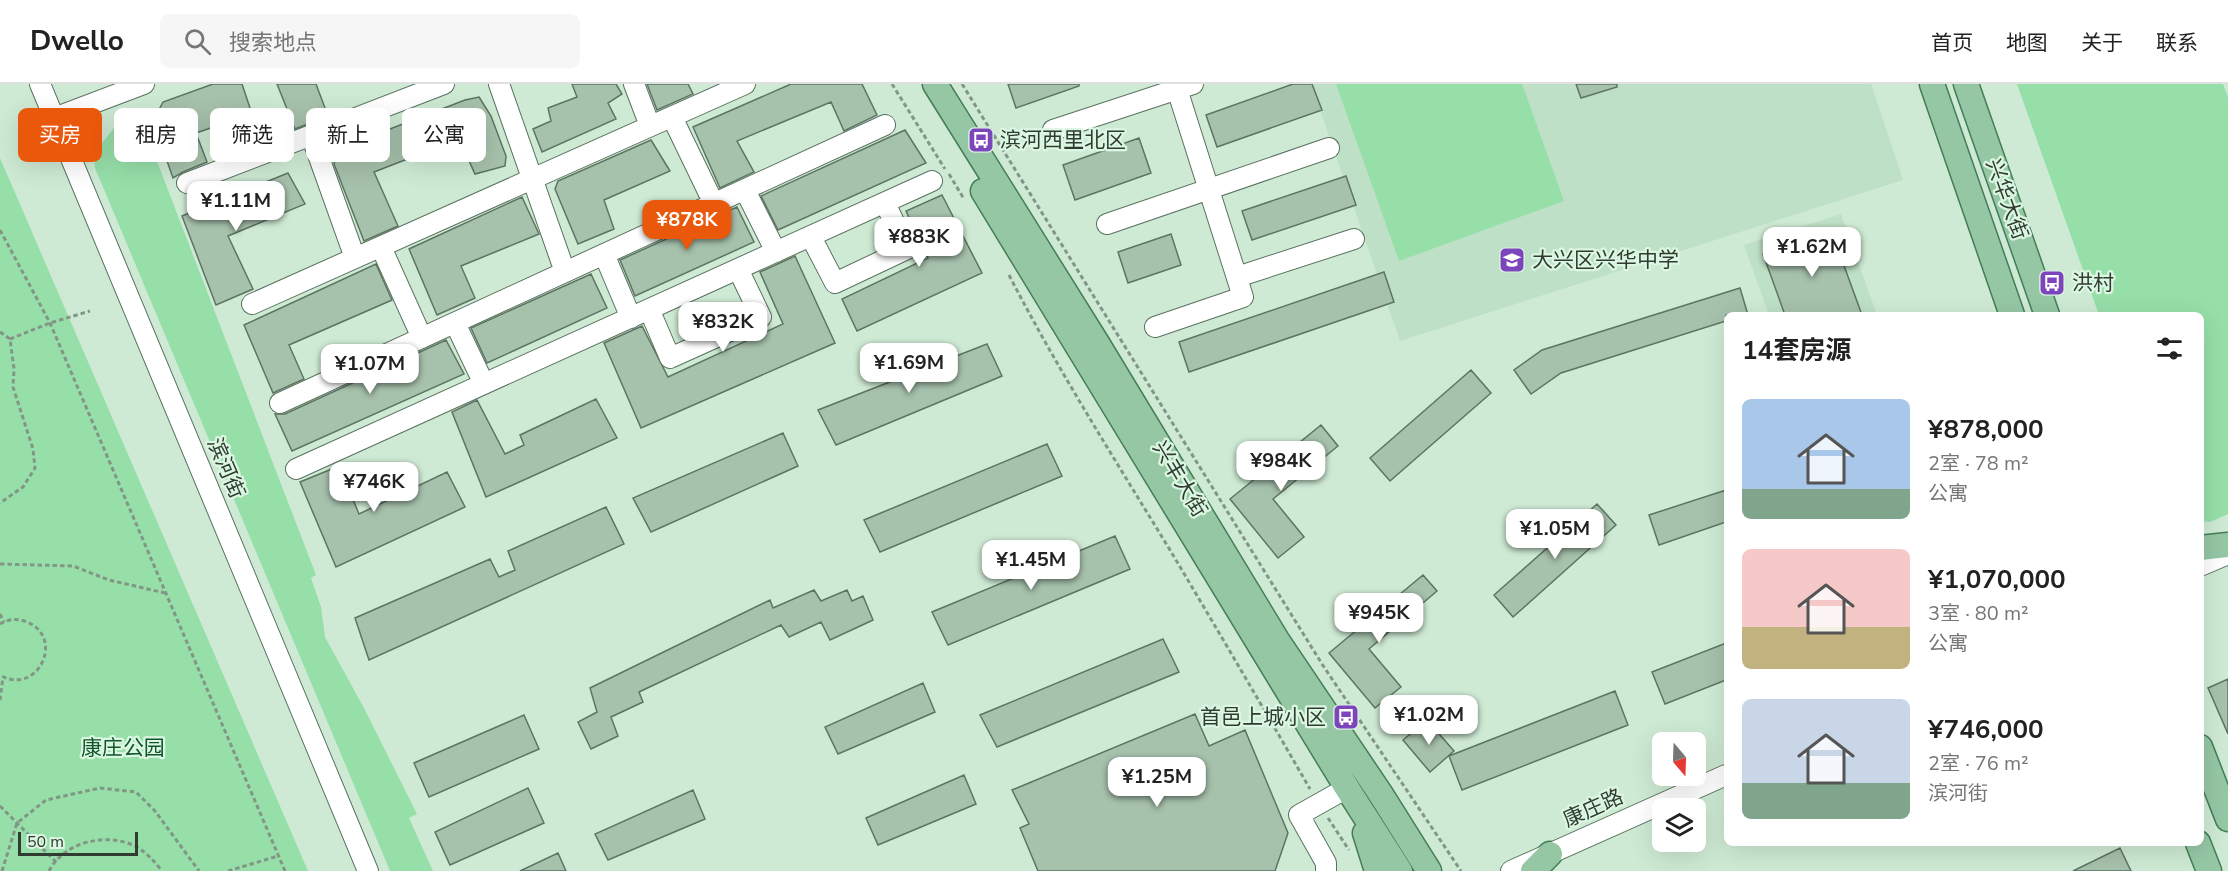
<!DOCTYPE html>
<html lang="zh">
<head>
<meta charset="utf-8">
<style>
	body { margin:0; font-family:"Nunito Sans","Noto Sans SC",sans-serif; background:#f6f6f6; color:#222; height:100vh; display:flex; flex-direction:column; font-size:22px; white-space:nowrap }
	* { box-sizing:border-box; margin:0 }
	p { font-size:20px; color:#767676 }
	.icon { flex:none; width:33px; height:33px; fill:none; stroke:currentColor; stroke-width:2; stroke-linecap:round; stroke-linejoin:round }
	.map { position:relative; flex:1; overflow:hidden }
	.details { position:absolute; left:1724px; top:228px; width:480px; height:534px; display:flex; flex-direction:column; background:#fff; border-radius:9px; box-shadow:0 6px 24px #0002 }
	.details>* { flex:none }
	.top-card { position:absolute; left:18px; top:24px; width:570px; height:54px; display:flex; gap:12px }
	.needle { width:39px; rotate:161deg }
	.buttons { position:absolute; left:1652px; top:648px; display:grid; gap:12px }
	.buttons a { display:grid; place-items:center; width:54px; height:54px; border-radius:9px; background:#fff; box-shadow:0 6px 24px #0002; font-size:30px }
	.scale { position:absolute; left:18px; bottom:15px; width:120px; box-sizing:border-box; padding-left:6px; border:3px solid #303b32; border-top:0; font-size:16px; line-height:21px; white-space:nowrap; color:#303b32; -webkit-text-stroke:4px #dbf7e1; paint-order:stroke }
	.price { position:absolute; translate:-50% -51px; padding:0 14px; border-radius:12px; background:#fff; color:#222; font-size:20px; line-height:39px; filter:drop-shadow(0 2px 3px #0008) }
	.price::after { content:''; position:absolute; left:50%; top:36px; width:18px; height:14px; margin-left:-9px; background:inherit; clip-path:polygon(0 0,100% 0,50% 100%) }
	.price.active { background:#ea580c; color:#fff }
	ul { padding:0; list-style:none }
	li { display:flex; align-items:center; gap:18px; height:150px; padding:0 18px }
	li span { display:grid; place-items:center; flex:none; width:168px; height:120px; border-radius:9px; color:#555 }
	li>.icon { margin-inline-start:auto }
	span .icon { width:72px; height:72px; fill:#fffc; stroke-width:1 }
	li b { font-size:26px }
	h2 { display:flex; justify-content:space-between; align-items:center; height:72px; padding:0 18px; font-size:26px }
	.chip { padding:0 21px; border-radius:9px; background:#fff; box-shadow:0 6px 24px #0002; font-size:21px; line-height:54px }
	.chip.active { background:#ea580c; color:#fff }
	header { display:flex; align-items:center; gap:36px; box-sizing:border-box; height:84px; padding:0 30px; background:#fff; border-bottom:2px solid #e0e0e0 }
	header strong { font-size:28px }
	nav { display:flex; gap:33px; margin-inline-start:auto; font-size:21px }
	.search { width:420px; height:54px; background:#f6f6f6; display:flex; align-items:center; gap:15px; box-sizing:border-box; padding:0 21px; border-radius:9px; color:#767676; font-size:22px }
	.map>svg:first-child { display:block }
</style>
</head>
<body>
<header>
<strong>Dwello</strong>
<div class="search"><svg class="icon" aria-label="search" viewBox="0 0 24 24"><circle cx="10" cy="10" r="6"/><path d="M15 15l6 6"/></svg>搜索地点</div>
<nav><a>首页</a><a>地图</a><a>关于</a><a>联系</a></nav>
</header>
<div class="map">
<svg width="2228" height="787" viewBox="0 0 2228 787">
	<rect width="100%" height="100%" fill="#ceead4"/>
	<path fill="#bee0c6" d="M1311 0H1871L1903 96 1400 257Z
		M1841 130 1877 231H1769L1744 161Z"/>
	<path fill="#96dfa9" d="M1336 0H1522L1564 117 1399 177Z
		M2017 0H2223L2228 13V430L2210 438 2201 437 2200 231H2099Z
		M140 33 316 491 311 494 321 523 325 553 365 626 417 730 409 734 433 787H390L95 84 94 70 116 41Z
		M0 74 308 787H0Z"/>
	<path fill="#a6c1ac" stroke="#5c7562" stroke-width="1.5" d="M213 0H242L252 30 196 49 207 78 183 88 173 94 153 37 163 18Z
		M277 0H316L328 32 295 45Z
		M572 0H616L622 10 608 19 616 35 542 68 533 45 551 37 548 24 577 13Z
		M647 0H688L693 10 657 26Z
		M791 0H862L877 31 844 47 831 18 737 57 754 88 720 104 693 43Z
		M1008 0H1079V2L1016 24Z
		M1293 0H1312L1322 26 1217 63 1206 31Z
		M1576 0H1617V3L1581 14Z
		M479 13 491 32 506 72 505 82 475 90 459 55 374 88 398 142 364 157 334 80 338 65 465 16Z
		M905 46 926 79 778 146 761 112Z
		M1139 54 1151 89 1075 116 1063 81Z
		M651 56 670 87 604 116 614 145 578 160 555 105 558 97Z
		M288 89 305 120 228 152 253 205 216 221 182 132Z
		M1346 92 1356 121 1252 156 1242 127Z
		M942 111 982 189 857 247 842 215 928 174 906 127Z
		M522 113 539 150 461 182 475 214 437 231 409 165Z
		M737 123 754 158 635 212 620 176Z
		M1831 146 1862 231H1785L1763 170Z
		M1171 150 1181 181 1128 199 1118 168Z
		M795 172 835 259 641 344 604 259 642 242 668 293 783 240 760 188Z
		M376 180 392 216 289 261 304 295 273 309 244 241Z
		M1384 188 1394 218 1189 288 1179 258Z
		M591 190 607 224 487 279 471 244Z
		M1740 204 1748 231H1726V237L1561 289 1531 310 1514 286 1542 266Z
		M446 256 464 290 292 367 275 330H285Z
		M987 260 1002 292 836 361 818 326Z
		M1471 286 1491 309 1390 397 1370 374Z
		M596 315 617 354 486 413 452 328 477 316 505 370 524 361 520 351Z
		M1321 341 1338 362 1273 415 1304 453 1278 474 1230 415Z
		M783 349 798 382 651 448 633 414Z
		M1047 360 1062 392 880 468 864 436Z
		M339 382 359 430 447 388 465 423 336 483 300 398Z
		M1726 406V438L1659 461 1649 431Z
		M1597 420 1616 441 1513 533 1494 511Z
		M606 423 624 460 369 576 355 534 490 475 499 493 515 486 508 467Z
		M1115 452 1130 485 948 561 932 528Z
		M1423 491 1437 507 1369 565 1401 603 1375 624 1329 569Z
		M814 506 821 517 847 506 852 517 863 512 873 536 830 556 821 538 789 553 781 541 639 608 643 618 611 633 618 652 591 665 578 638 597 628 590 604 770 516 773 524Z
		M1163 555 1179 588 997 663 980 631Z
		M1726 559V596L1665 620 1652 588Z
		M2228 595V650L2208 604Z
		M923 599 935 628 838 670 825 643Z
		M1615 607 1628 641 1462 706 1449 672Z
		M1195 630 1209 662 1245 646 1288 749 1275 787H1038L1020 744 1029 740 1012 706Z
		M524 631 539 665 429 713 414 679Z
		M1427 636 1454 667 1430 688 1403 656Z
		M964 691 976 720 878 761 866 734Z
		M528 704 544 739 450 781 435 748Z
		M693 706 705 735 608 776 595 750Z
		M2120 764 2131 787H2073Z
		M558 769 566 787H520Z"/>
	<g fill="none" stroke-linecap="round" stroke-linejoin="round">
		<g stroke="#59725f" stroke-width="22">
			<path id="minor" d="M40 0 368 787
				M499 0 565 188
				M634 0 650 42
				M672 33 714 120
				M54 34 144 0
				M1053 46 1193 0
				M311 51 355 174
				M187 99 444 0
				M745 106 776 168
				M1107 140 1329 64
				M811 153 835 199 907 165 885 119
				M381 163 422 254
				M604 170 631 234
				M1237 193 1354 155
				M252 220 745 0
				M649 225 670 274 761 233 738 185
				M455 239 484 300
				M1155 243 1243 213 1177 5
				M280 319 885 41
				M296 385 932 97
				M2200 482 2228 470
				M1326 787V779L1299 731 1347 704
				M1511 787 1726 691"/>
		</g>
		<g stroke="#447d56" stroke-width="27">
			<path id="major" d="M935 0 1097 259 1277 556 1380 709 1429 787
				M1932 0 2012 231
				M1966 0 2047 231
				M983 107 1347 704 1400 787
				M2200 464 2228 461
				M2200 663 2228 735
				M1365 749 1377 787
				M2198 759 2209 787
				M1533 787 1550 770"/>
		</g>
		<path stroke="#829686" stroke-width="3" stroke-dasharray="4.5 3" stroke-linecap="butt" d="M892 0 945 85
			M962 0 1322 580 1461 787
			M949 90 964 115
			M0 146 50 239 285 787
			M1009 191C1058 286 1114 374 1170 466 1217 545 1264 625 1310 705
			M0 248 10 255 14 285 13 303 33 365 35 384 23 403 0 419
			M10 255 50 239 90 227
			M0 480 73 482 109 496 165 509
			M0 530 4 538
			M0 540C8 535 18 534 27 538 66 554 37 613 0 591
			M0 616 3 593
			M0 722 56 778
			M1328 734 1349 766
			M2 787 17 739 46 716 100 704 136 708 155 727 199 787
			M49 787C64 758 106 748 135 762 146 768 154 777 162 787
			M228 787 278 772"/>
		<use href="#minor" stroke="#fff" stroke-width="20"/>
		<use href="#major" stroke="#95c7a5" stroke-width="24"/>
	</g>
	<defs>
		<g id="bus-square" transform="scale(1.35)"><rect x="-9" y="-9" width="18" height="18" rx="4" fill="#7d45bc" stroke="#dbf7e1"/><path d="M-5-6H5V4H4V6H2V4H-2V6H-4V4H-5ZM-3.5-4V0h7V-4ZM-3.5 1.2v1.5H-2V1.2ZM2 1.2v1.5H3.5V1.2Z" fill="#fff"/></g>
		<g id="school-square" transform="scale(1.35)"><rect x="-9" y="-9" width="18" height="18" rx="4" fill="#7d45bc" stroke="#dbf7e1"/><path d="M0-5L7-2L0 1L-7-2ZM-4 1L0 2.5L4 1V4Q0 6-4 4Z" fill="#fff"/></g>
	</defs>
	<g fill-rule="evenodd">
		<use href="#bus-square" x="981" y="56"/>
		<use href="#school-square" x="1512" y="176"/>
		<use href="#bus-square" x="2052" y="199"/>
		<use href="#bus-square" x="1346" y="633"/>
	</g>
	<g text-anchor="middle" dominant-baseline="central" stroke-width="4.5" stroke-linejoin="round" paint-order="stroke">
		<g font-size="21" fill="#303b32" stroke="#dbf7e1" text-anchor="start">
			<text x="1000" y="56">滨河西里北区</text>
			<text x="1532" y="176">大兴区兴华中学</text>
			<text x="2072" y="199">洪村</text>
			<text x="1326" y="633" text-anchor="end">首邑上城小区</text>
		</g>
		<g font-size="21" fill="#303b32" stroke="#dbf7e1">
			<text transform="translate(2007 115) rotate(70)">兴华大街</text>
			<text transform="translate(226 384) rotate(67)">滨河街</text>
			<text transform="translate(1180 395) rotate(59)">兴丰大街</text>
			<text transform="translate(1593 724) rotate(-24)">康庄路</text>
		</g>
		<g font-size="21" fill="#10552c" stroke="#dbf7e1">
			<text x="123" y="664">康庄公园</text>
		</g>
	</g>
</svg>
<div class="buttons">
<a><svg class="needle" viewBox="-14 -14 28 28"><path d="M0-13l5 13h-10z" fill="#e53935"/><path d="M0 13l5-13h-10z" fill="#767676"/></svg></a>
<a><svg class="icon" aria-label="layers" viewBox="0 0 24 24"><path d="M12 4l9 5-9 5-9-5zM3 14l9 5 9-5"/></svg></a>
</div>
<div class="scale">50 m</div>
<b class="price" style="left:236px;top:148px">¥1.11M</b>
<b class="price active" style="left:687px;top:167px">¥878K</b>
<b class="price" style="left:919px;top:184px">¥883K</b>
<b class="price" style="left:1812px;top:194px">¥1.62M</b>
<b class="price" style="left:723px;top:269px">¥832K</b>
<b class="price" style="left:909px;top:310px">¥1.69M</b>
<b class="price" style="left:370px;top:311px">¥1.07M</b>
<b class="price" style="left:1281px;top:408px">¥984K</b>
<b class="price" style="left:374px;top:429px">¥746K</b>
<b class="price" style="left:1555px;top:476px">¥1.05M</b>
<b class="price" style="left:1031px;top:507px">¥1.45M</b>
<b class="price" style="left:1379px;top:560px">¥945K</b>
<b class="price" style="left:1429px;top:662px">¥1.02M</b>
<b class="price" style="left:1157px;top:724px">¥1.25M</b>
<div class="top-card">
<a class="chip active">买房</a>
<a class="chip">租房</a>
<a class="chip">筛选</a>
<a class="chip">新上</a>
<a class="chip">公寓</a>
</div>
<section class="details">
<h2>14套房源<svg class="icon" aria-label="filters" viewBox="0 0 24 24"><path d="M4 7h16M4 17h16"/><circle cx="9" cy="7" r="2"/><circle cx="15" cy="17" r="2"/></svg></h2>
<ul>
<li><span style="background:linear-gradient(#a9c7e8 75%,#7fa58c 0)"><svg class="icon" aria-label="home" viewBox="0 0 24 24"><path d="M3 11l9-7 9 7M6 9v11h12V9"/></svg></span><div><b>¥878,000</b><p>2室 · 78 m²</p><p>公寓</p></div></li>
<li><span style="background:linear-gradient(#f6c9c9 65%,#c2b280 0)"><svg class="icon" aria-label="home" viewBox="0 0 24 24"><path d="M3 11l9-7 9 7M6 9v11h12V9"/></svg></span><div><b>¥1,070,000</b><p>3室 · 80 m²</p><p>公寓</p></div></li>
<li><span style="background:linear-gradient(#c9d6e8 70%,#7fa58c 0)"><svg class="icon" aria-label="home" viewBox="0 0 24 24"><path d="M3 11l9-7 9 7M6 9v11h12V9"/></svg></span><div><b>¥746,000</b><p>2室 · 76 m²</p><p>滨河街</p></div></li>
</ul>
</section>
</div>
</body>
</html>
